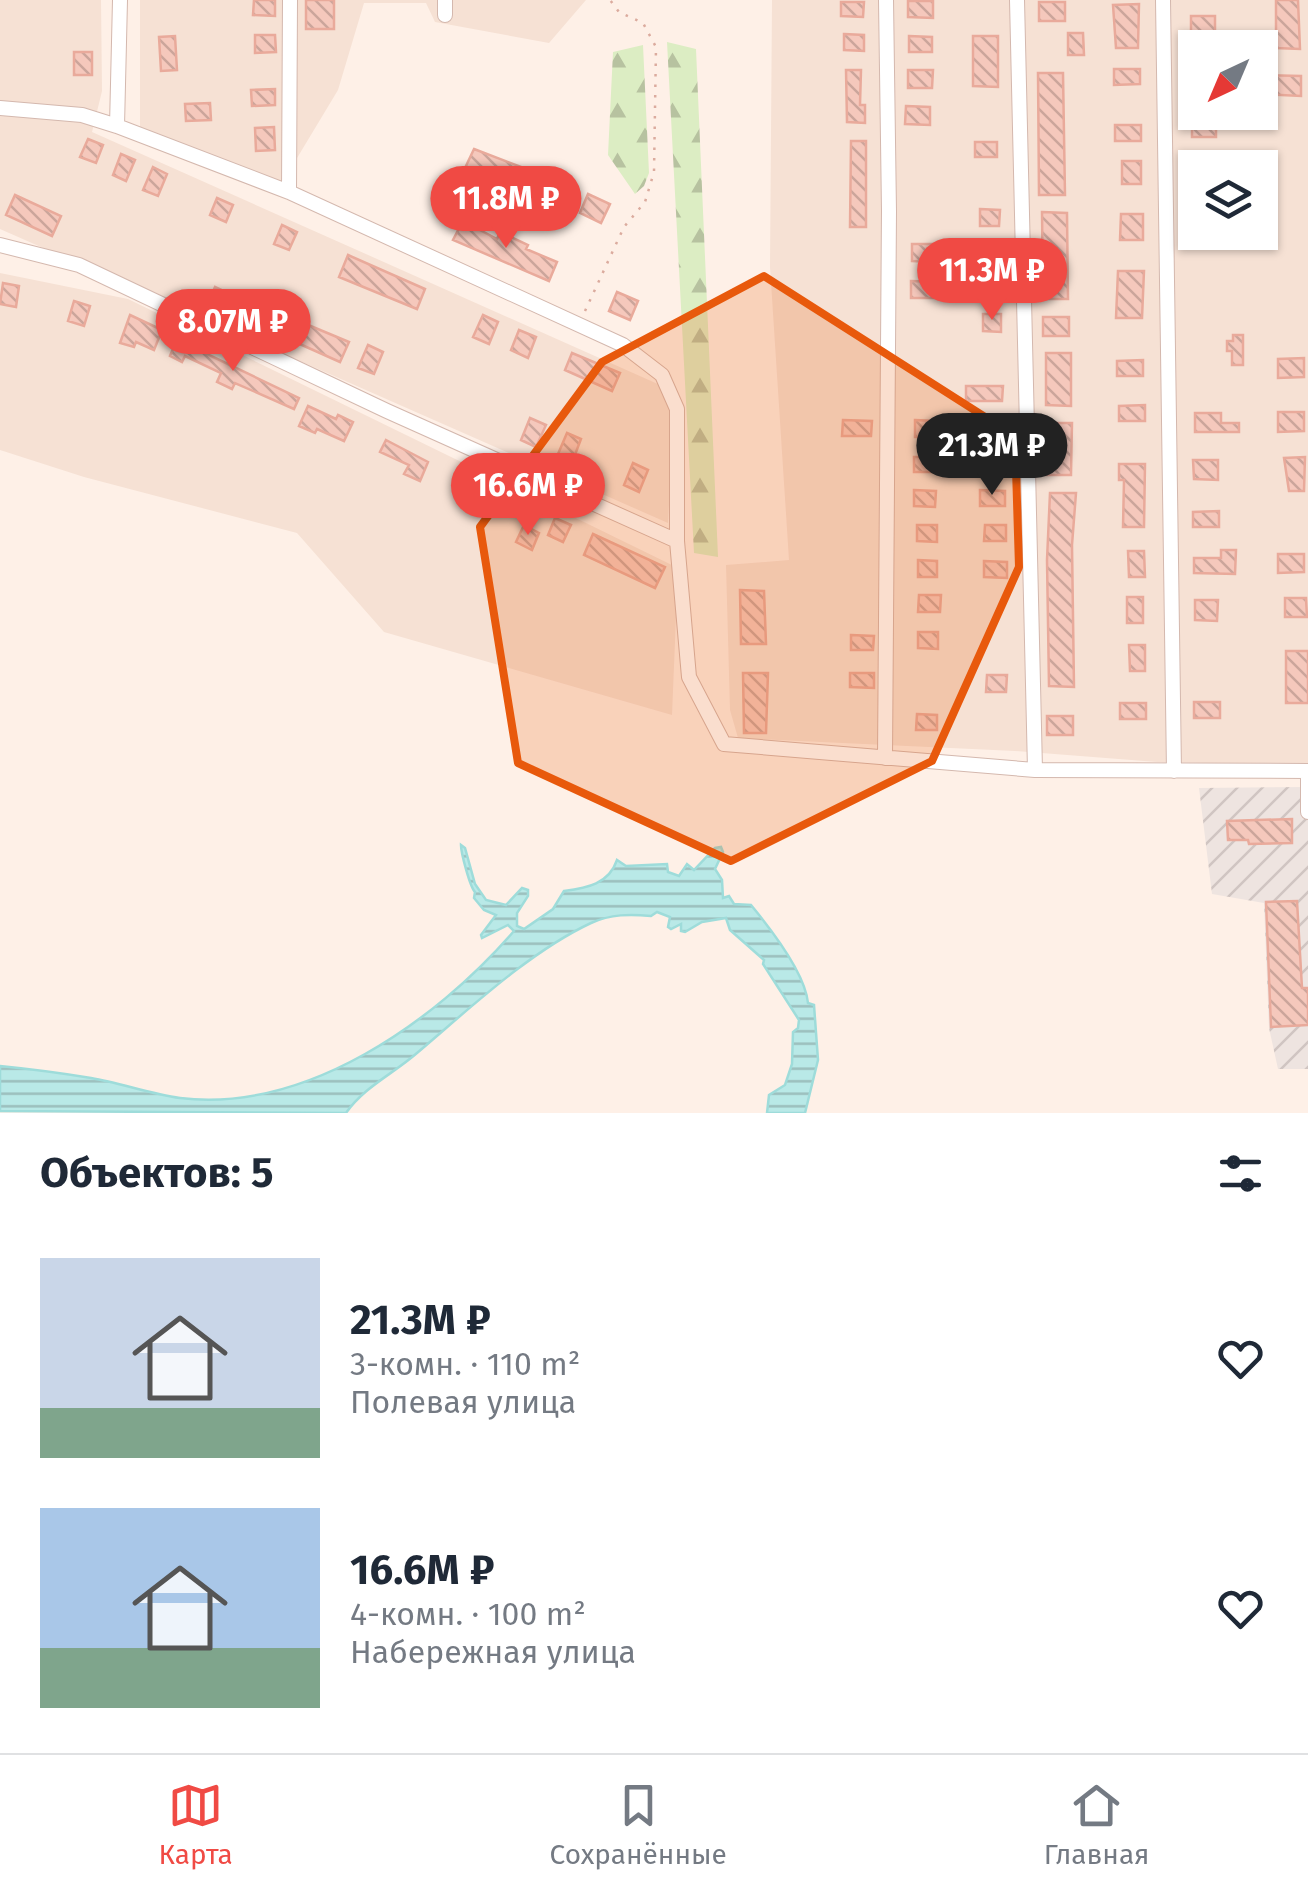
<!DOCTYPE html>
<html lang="ru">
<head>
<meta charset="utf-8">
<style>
	body { margin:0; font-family:"Fira Sans",sans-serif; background:#f6f6f7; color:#1f2937; height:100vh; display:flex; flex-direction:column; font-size:38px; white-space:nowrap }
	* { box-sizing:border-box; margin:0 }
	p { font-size:32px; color:#747a83 }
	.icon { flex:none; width:55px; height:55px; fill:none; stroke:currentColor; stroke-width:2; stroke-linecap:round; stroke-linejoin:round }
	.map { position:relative; height:1113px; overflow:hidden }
	.panel { display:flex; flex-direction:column; background:#fff; flex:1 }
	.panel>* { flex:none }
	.needle { width:65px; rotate:224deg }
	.tools { position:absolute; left:1178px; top:30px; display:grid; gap:20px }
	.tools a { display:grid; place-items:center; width:100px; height:100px; border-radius:0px; background:#fff; box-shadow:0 2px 8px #0004; font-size:50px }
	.price { position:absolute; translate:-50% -85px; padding:0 22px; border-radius:35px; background:#f04a44; color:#fff; font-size:32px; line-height:65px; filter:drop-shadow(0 2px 5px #0008) }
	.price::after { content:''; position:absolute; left:50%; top:60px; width:30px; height:22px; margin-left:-15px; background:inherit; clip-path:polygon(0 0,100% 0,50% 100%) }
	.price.active { background:#222; color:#fff }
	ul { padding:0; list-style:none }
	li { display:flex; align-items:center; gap:30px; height:250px; padding:0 40px }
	li span { display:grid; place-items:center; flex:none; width:280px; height:200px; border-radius:0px; color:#555 }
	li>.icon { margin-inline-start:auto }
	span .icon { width:120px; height:120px; fill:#fffc; stroke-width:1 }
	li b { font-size:42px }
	h2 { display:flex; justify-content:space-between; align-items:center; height:120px; padding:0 40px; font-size:42px }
	.tab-bar { display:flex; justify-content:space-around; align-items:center; height:140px; border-top:2px solid #e0e1e3; background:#fff; font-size:28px; color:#747a83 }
	.tab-bar a { display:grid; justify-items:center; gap:5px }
	.tab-bar .active { color:#f04a44 }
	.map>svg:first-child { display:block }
</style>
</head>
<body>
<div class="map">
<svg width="1308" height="1113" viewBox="0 0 1308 1113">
	<defs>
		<pattern id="industrial-furrows" width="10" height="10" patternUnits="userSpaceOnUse" patternTransform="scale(2.5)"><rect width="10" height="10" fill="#eee4e0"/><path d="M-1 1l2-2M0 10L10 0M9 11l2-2" fill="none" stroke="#d0c5c2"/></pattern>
		<pattern id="forest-firs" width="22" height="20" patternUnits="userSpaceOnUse" patternTransform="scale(2.5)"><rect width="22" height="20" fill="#dcedc3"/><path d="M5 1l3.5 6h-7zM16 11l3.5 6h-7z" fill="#b7c2a0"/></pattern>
		<pattern id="water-rules" width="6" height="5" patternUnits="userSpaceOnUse" patternTransform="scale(2.5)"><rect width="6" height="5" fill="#b9e9e7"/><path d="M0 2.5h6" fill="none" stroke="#9bbfbd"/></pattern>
		<pattern id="building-back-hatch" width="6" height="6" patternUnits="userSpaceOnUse" patternTransform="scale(2.5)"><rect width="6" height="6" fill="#f5c8bc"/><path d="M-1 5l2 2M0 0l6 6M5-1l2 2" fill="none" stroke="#cba59b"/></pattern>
	</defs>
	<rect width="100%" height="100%" fill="#fef0e7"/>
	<path fill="#f6e1d4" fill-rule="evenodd" d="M0 0H101L102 91 92 132 660 385 674 411 668 523 0 229Z
		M140 0H586L549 43 435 22 426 3H364L338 90 282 183 140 131Z
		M772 0H1308V765L1157 762 1015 751 738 738 730 710 726 565 789 560 770 267ZM1195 48H1260V112H1195ZM1195 168H1260V232H1195Z
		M0 273 128 299 678 568 672 715 384 632 297 533 84 477 0 450Z"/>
	<path fill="url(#industrial-furrows)" d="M1308 787V1069H1278L1269 1028 1264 903 1212 894 1199 788Z"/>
	<path fill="url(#forest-firs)" d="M667 42 696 49 718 557 694 553Z
		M643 45 649 173 644 186 635 194 608 155 613 52Z"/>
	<path fill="url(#water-rules)" stroke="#9edcda" stroke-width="2.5" d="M461 845 465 848 475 884 486 900 506 905 522 888 528 890V896L517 913V926L524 929 553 909 564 891C587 888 609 884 617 860L626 866 667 864 668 872 679 876 687 864 694 870 715 848 721 847 723 852 715 869 722 880 723 898 729 896 734 904 751 905C770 928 805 973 808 1003L814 1005 818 1060 805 1113H767L769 1095 785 1085 792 1064 793 1032 798 1028 799 1020 763 964 764 960 730 930 726 918 702 922 685 932 681 931V924L671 929 668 927 670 917 657 912 651 916C630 914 611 914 591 923 529 952 468 1010 417 1053 393 1074 364 1087 346 1113L0 1111V1066C30 1069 61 1073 91 1078 121 1083 150 1094 180 1098 306 1113 435 1022 514 931L508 925 482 938 481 935 496 915 484 910 474 898 475 892C470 887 461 853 461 845Z"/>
	<path fill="url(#building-back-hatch)" stroke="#e9aa9b" stroke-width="2.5" d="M254 0H275V16L253 15Z
		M306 0H334V29H306Z
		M1276 0H1298L1300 49 1276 48Z
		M908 1H933V18L908 17Z
		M841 2H864L863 17 841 16Z
		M1039 2H1065V21H1039Z
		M1139 4 1138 48H1116L1113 5Z
		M1191 16H1215V33H1191Z
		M1068 33H1083L1084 55H1068Z
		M844 34 864 35V51L844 50Z
		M255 35H275L276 52 255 53Z
		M175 36 177 70 161 71 159 37Z
		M909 36 932 37V52H909Z
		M973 36H998V87L973 86Z
		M74 52H92V75H74Z
		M1114 69H1140V84L1114 85Z
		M846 70H861L860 105H865V123L847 122Z
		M908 70H933L932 88H908Z
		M1038 73H1063L1065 195H1039Z
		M1263 75 1301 76V96L1262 94Z
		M275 89V105L252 106 251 90Z
		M210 103 211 120 186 121 185 104Z
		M906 106 930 107V125L905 124Z
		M1192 115H1216V137H1192Z
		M1115 125H1141V141H1115Z
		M274 127 275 150 256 151 255 128Z
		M88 139 103 145 96 163 80 157Z
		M851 141H866V227H850Z
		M975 142H997V157H975Z
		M474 149 529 170 521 189 465 168Z
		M121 154 135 160 126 181 113 175Z
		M1122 161H1141V184H1122Z
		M153 167 167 174 158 196 143 190Z
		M552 177 571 185 562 204 544 196Z
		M588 194 610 204 601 223 580 213Z
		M15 195 61 216 52 236 6 215Z
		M217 198 233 205 226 222 210 215Z
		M980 209 1000 210 999 226H980Z
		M1042 212 1067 213 1068 299H1043Z
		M1121 214H1143V240H1120Z
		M463 221 497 239 500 232 528 245 526 249 557 262 549 281 453 240Z
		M282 225 297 232 289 250 274 244Z
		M912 244H935V262L912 261Z
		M348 255 425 289 417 309 339 277Z
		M1118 271H1144L1142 318H1116Z
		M979 280 1001 281V296L978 295Z
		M911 281 937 282 936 298H911Z
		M3 283 19 286 16 307 0 304Z
		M215 287 240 299 243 294 285 314 276 333 209 301Z
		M617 292 638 301 630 320 609 311Z
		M74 301 90 306 84 326 68 321Z
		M983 314H1001V332L983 331Z
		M130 315 162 330 154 350 136 342 134 347 120 343Z
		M483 315 498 322 489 344 473 337Z
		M1043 317H1069V336H1043Z
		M301 322 349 342 340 362 293 341Z
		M519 330 536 337 528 358 511 350Z
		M1233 335H1243V365H1232V351H1227V341H1233Z
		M178 337 191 343 190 346 299 398 294 409 235 383 232 389 217 382 221 373 185 356 182 362 170 356Z
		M368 345 383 352 374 374 358 368Z
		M572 353 620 373 612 391 565 370Z
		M1046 353H1071V406L1046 405Z
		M1304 358V377L1278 378V359Z
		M1143 360V376H1117V361Z
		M966 386H1003L1002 401H966Z
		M1145 405V421H1119V406Z
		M308 406 336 419 338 415 353 422 344 441 317 429 315 433 299 426Z
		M1278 412H1304V431L1278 432Z
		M1195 413H1221V423H1239V432H1195Z
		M530 418 546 425 536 447 521 440Z
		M843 420 872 421 871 436H842Z
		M915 420 936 421 935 437H915Z
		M982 421H1003V437L982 438Z
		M1046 423H1072L1071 475H1045Z
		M567 433 581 439 573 460 558 454Z
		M386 440 428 462 420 481 404 474 409 465 380 452Z
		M981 455 1004 456V472L981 471Z
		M914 457H937V472H914Z
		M1305 457 1304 491H1289L1284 458Z
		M1193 460H1218V480L1194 479Z
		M633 463 648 470 639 492 624 485Z
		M1119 464H1145L1144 527H1123L1124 480H1119Z
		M914 490 936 491 935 507 914 506Z
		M980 490 1005 491V506H980Z
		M1050 493H1076L1072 545 1074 687 1049 686 1047 560Z
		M480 494 495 501 488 518 472 511Z
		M1219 511V527H1193V512Z
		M555 518 571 525 563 542 548 535Z
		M524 525 539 533 532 550 516 542Z
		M917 525H937V542L917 541Z
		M985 525H1006V541H984Z
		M593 534 665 567 655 588 584 555Z
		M1221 550H1236L1235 574 1194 573V558H1221Z
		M1128 551H1144L1145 577H1129Z
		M1278 554H1304V572L1278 573Z
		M918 560 937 561V577H918Z
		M984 561 1007 562V578L984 577Z
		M740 590 764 591 766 644H741Z
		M919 595H941L940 612H918Z
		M1127 597H1143V623H1127Z
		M1285 598H1306L1307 617H1285Z
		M1195 600H1218L1217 621 1195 620Z
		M918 632H938V649L918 648Z
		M851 635 874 636 873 650H851Z
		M1129 645H1145V671H1130Z
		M1286 651H1308V703H1286Z
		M743 673H768L766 733H744Z
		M850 673H874V688L850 687Z
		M987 675H1007L1006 692H986Z
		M1194 702H1220V718H1194Z
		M1120 703H1146V719H1120Z
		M917 714 937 715V730H916Z
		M1047 716H1073V735H1047Z
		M1292 819V843L1249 844 1248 840H1228L1227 821Z
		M1297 901 1302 988H1308V1025L1271 1027 1266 902Z"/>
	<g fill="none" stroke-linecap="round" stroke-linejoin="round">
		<g stroke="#d4b8ae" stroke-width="16">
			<path id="minor" d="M445 0V15
				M1017 0 1035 770
				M1163 0 1174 771
				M0 108 82 115 117 126 289 192 623 345 662 375 677 409V541L689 677 724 744 1035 770 1308 771
				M117 126 120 0
				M289 192 290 0
				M0 245 79 265 387 411 677 541
				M885 758 889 211 886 0
				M1308 774V812"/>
		</g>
		<path stroke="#dbab9e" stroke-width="2.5" stroke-dasharray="2.5 8" stroke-linecap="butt" d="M585 311 624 227 645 202 654 172 656 47 643 23 619 12 610 0"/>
		<use href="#minor" stroke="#fff" stroke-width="14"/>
	</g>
	<path fill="#e8590c" fill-opacity="0.2" stroke="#e8590c" stroke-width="8" stroke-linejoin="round" d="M764 276 1015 436 1019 567 932 761 731 861 518 763 480 527 602 362Z"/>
</svg>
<div class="tools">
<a><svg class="needle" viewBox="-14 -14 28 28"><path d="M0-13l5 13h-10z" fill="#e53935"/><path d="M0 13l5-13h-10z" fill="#747a83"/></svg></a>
<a><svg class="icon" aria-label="layers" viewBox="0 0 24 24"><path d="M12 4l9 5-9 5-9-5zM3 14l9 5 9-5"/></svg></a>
</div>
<b class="price" style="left:506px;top:251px">11.8M ₽</b>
<b class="price" style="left:992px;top:323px">11.3M ₽</b>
<b class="price" style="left:233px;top:374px">8.07M ₽</b>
<b class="price active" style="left:992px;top:498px">21.3M ₽</b>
<b class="price" style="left:528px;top:538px">16.6M ₽</b>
</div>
<section class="panel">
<h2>Объектов: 5<svg class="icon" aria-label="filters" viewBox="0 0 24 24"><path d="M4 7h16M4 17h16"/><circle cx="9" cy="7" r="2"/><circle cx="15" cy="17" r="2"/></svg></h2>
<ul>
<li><span style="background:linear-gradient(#c9d6e8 75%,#7fa58c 0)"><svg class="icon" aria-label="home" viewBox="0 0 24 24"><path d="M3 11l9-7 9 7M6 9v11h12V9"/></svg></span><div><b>21.3M ₽</b><p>3-комн. · 110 m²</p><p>Полевая улица</p></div><svg class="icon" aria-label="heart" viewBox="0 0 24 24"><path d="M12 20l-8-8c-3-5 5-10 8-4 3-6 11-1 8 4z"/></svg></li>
<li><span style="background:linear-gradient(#a9c7e8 70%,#7fa58c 0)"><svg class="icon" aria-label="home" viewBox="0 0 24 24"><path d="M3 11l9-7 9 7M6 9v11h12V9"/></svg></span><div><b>16.6M ₽</b><p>4-комн. · 100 m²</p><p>Набережная улица</p></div><svg class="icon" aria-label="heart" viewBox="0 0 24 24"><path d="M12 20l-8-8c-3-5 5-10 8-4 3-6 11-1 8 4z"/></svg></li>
</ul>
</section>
<nav class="tab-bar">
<a class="active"><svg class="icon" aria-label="map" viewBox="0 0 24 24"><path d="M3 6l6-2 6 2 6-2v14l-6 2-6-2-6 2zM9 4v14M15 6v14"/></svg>Карта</a>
<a><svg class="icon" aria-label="saved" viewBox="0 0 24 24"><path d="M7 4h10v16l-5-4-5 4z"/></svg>Сохранённые</a>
<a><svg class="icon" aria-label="home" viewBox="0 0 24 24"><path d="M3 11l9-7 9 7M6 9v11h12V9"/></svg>Главная</a>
</nav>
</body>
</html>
